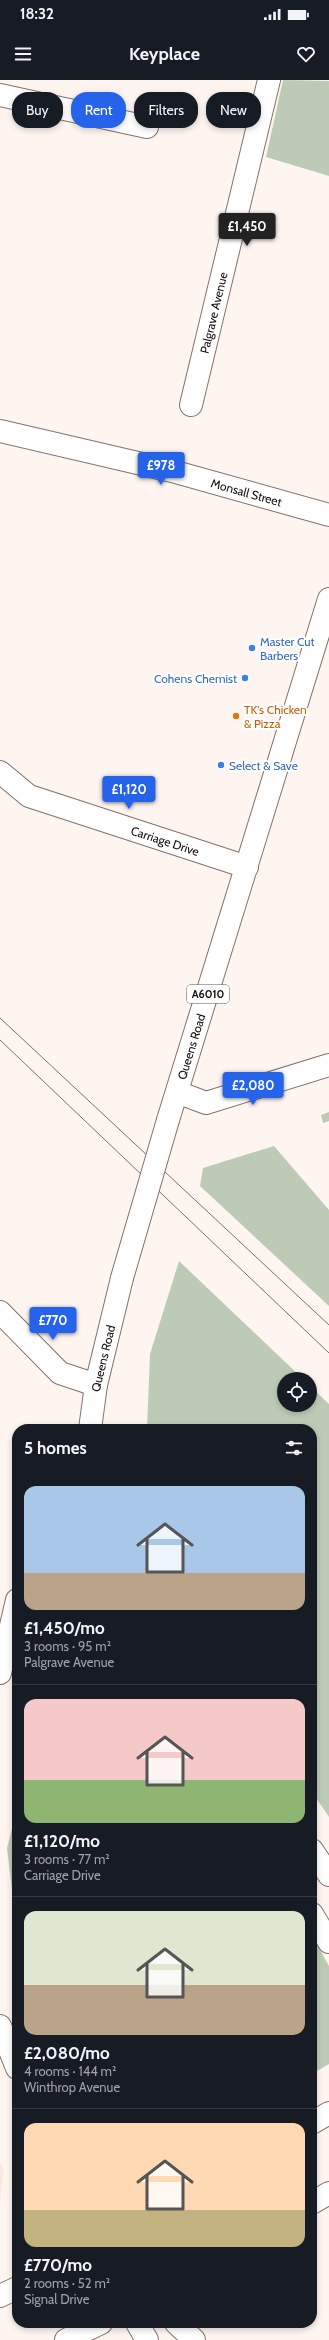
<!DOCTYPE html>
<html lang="en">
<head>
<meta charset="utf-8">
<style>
	body { margin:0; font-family:Cabin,sans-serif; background:#20242c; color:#f1f3f6; height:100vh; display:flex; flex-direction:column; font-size:15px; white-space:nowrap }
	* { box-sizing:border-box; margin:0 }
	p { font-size:13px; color:#9ea1a6 }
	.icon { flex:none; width:22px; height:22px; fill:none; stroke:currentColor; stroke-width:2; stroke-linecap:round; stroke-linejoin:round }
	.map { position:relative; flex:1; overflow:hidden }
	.sheet { position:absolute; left:12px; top:1344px; width:305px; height:904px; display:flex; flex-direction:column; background:#171b24; border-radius:16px; box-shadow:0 2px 6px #0003 }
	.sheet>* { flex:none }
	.guide { position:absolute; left:12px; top:12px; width:305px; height:36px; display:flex; gap:8px }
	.tools { position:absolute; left:277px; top:1292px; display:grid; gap:8px }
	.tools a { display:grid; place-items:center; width:40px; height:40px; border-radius:50%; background:#171b24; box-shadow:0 2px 6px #0003; font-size:20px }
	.price { position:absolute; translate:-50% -34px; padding:0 9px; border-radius:4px; background:#2563eb; color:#fff; font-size:13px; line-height:26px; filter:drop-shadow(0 1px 2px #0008) }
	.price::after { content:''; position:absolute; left:50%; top:24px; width:12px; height:9px; margin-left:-6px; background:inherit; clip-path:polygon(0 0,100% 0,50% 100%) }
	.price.selected { background:#222; color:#fff }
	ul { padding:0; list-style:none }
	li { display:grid; align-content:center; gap:8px; height:212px; padding:0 12px }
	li+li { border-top:1px solid #363941 }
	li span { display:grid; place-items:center; height:124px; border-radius:12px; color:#555 }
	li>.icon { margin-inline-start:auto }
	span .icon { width:72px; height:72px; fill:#fffc; stroke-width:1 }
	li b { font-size:17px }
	h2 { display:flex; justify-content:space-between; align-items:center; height:48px; padding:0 12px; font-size:17px }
	.tag { padding:0 14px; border-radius:16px; background:#171b24; box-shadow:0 2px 6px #0003; font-size:14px; line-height:36px }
	.tag.selected { background:#2563eb; color:#fff }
	.status { display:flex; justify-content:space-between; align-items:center; height:28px; padding:0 20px; background:#171b24; direction:ltr }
	.status svg { height:11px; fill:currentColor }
	header { display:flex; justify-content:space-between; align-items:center; height:52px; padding:0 12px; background:#171b24; font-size:18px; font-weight:700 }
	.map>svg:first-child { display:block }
</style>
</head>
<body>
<div class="status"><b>18:32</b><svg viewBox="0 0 49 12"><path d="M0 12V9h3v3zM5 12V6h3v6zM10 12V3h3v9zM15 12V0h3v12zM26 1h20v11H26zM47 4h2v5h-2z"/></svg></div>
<header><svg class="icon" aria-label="menu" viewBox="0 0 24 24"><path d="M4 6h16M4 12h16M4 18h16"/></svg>Keyplace<svg class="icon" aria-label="heart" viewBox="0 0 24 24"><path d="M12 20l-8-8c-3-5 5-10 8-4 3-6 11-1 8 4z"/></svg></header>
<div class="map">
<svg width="329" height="2260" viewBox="0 0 329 2260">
	<rect width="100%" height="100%" fill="#fef5f1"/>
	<path fill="#fee6dd" d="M0 2082 4 2089 0 2122Z"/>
	<path fill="#bdcbb6" d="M283 0 329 1V96L266 77Z
		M329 1032V1041L323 1043 321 1035Z
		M274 1066 329 1130V1226L200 1106 203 1088Z
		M179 1181 303 1299H284V1325H310V1306L329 1324V1737L312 1712V1349H147L150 1274Z
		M17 1729V1850L7 1768Z
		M312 1855 329 1886V1984L312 1994Z"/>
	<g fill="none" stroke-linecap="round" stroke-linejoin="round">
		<g stroke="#847169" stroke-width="24">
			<g id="street">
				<path d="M0 15 147 47"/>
				<path id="s1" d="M191 325 269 0"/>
				<path id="s2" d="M0 351 172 391 329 435"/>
				<path id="s3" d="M0 692 29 716 247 787"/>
				<path d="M177 1012 206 1023 329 985"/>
				<path d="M0 1232 60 1293 96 1305"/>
			</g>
		</g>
		<g stroke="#847169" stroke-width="24">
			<path id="primary" d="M0 2216 17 2208
				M66 2260 101 2243"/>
		</g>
		<g stroke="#847169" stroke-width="24">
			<g id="highway">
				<path id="s4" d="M168 1040 329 519"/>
				<path id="s5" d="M90 1349 96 1305 122 1198"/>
				<path d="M0 1593 17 1520"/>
				<path d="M312 1770 329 1795"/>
				<path d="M312 1834 329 1862"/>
				<path d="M0 1946 17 1988"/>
				<path d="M312 2043 329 2033"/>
				<path d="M312 2123 329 2113"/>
				<path d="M137 2243 147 2260"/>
				<path d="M176 2243 194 2260"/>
			</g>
		</g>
		<use href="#street" stroke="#fff" stroke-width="22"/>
		<use href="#primary" stroke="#fff" stroke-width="22"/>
		<use href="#highway" stroke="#fff" stroke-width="22"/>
		<path stroke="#79726f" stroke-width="1" d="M0 938 329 1245
			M0 960 329 1273"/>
		<g stroke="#847169" stroke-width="24" stroke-linecap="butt">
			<path id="highway-bridge" d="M122 1198 168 1040"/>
		</g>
		<use href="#highway-bridge" stroke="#fff" stroke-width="22"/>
	</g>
	<g fill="#3f7fe0" stroke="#fff" stroke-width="1.5">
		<circle cx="252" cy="568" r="4"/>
		<circle cx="245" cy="598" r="4"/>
		<circle cx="221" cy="685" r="4"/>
	</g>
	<circle fill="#e8710a" stroke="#fff" stroke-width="1.5" cx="236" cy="636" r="4"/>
	<g text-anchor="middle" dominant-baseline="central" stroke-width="4" stroke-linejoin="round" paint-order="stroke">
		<rect fill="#fff" stroke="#5b5655" stroke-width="1" x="187" y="905" width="42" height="18" rx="3"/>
		<g font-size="11" font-weight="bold" fill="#150e0c">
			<text x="208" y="914">A6010</text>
		</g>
		<g font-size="12" fill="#150e0c" stroke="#fff">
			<text stroke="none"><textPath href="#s1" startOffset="95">Palgrave Avenue</textPath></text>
			<text stroke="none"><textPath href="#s2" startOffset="254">Monsall Street</textPath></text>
			<text stroke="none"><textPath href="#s3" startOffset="181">Carriage Drive</textPath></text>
			<text stroke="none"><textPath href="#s4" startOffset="77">Queens Road</textPath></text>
			<text stroke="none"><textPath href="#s5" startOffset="72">Queens Road</textPath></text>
		</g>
		<g font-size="12" fill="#366cbe" stroke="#fff" text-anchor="start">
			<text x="260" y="561">Master Cut<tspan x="260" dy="14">Barbers</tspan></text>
			<text x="237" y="598" text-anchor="end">Cohens Chemist</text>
			<text x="229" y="685">Select &amp; Save</text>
		</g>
		<g font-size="12" fill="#c56008" stroke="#fff" text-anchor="start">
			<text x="244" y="629">TK's Chicken<tspan x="244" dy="14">&amp; Pizza</tspan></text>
		</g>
	</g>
</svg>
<div class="tools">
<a><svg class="icon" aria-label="locate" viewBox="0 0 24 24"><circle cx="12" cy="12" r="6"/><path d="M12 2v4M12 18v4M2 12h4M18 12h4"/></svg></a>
</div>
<b class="price selected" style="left:247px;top:167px">£1,450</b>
<b class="price" style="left:161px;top:406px">£978</b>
<b class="price" style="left:129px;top:730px">£1,120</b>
<b class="price" style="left:253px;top:1026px">£2,080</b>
<b class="price" style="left:53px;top:1261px">£770</b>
<div class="guide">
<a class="tag">Buy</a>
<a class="tag selected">Rent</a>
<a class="tag">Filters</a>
<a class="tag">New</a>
</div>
<section class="sheet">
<h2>5 homes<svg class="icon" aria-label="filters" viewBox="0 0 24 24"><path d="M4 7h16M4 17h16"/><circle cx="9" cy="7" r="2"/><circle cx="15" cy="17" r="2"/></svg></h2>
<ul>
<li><span style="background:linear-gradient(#a9c7e8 70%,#b9a48a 0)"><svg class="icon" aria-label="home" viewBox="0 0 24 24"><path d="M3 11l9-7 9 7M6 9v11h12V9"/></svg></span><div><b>£1,450/mo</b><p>3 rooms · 95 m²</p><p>Palgrave Avenue</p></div></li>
<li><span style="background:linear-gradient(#f6c9c9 65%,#8fb573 0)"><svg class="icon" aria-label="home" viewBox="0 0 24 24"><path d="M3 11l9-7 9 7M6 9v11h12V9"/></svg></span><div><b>£1,120/mo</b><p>3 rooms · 77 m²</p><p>Carriage Drive</p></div></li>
<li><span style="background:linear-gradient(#dfe7d0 60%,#b9a48a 0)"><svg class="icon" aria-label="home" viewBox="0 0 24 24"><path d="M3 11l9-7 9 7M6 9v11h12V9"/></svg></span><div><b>£2,080/mo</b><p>4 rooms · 144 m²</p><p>Winthrop Avenue</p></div></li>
<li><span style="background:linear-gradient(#ffd9b3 70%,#c2b280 0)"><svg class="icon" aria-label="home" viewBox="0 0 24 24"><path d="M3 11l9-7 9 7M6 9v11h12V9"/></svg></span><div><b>£770/mo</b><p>2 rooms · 52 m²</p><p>Signal Drive</p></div></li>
</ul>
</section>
</div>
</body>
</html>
